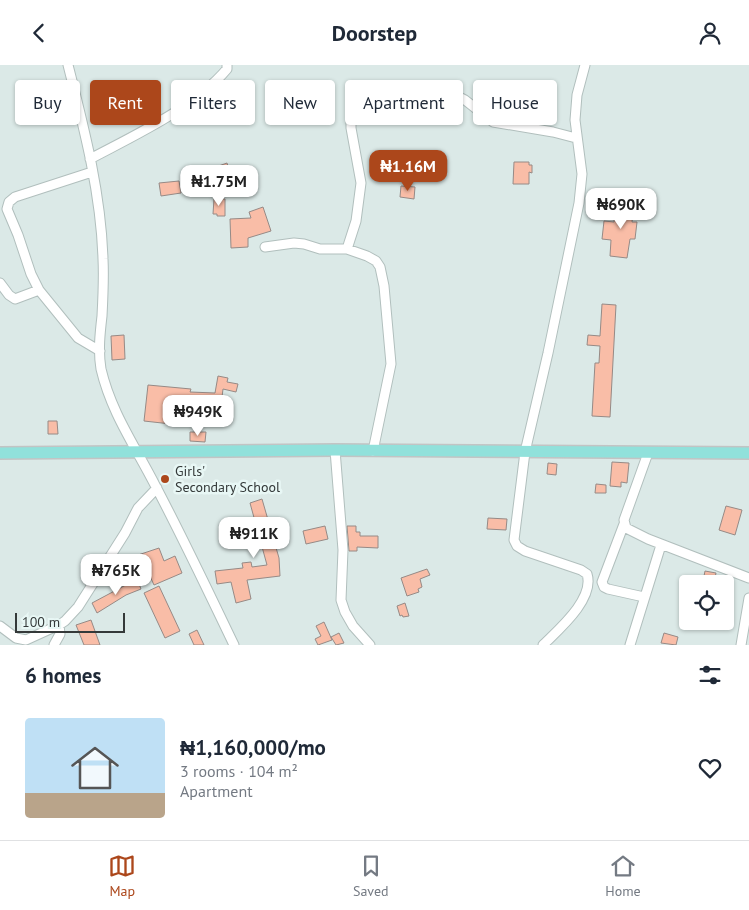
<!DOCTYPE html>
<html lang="en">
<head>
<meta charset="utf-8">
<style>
	body { margin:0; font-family:"PT Sans",sans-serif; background:#f6f6f7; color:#1f2937; height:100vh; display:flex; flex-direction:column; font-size:19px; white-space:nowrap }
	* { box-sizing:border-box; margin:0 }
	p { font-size:16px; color:#747a83 }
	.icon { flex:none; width:28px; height:28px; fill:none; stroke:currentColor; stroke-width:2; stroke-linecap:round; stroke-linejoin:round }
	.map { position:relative; height:580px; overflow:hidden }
	.drawer { display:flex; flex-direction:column; background:#fff; flex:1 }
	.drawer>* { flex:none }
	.guide { position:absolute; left:15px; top:15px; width:720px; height:45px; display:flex; gap:10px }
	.fabs { position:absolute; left:679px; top:510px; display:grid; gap:10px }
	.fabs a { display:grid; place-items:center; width:55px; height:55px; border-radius:5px; background:#fff; box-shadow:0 1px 4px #0004; font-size:25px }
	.scale { position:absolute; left:15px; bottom:12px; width:110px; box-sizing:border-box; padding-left:5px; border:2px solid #343939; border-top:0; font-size:14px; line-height:18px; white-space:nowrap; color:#343939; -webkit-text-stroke:4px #e8f7f5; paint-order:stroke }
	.price { position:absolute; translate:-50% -42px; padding:0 11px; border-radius:10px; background:#fff; color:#222; font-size:16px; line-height:32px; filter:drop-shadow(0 1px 2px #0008) }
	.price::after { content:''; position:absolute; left:50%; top:30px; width:15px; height:11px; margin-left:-8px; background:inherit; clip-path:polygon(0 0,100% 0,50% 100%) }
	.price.active { background:#ac471b; color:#fff }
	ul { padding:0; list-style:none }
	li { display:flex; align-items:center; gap:15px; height:125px; padding:0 25px }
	li span { display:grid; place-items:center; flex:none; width:140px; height:100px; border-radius:5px; color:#555 }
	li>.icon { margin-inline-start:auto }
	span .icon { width:60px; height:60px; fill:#fffc; stroke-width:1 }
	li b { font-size:21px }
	h2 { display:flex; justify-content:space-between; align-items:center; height:60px; padding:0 25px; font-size:21px }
	.pill { padding:0 18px; border-radius:5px; background:#fff; box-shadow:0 1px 4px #0004; font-size:18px; line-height:45px }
	.pill.active { background:#ac471b; color:#fff }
	header { display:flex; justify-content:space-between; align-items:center; height:65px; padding:0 25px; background:#fff; font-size:22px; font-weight:800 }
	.menu { display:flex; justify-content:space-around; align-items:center; height:70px; border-top:1px solid #e0e1e3; background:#fff; font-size:14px; color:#747a83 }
	.menu a { display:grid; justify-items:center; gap:2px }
	.menu .active { color:#ac471b }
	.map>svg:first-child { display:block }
</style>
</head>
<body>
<header><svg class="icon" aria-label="back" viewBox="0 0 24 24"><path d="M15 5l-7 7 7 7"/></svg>Doorstep<svg class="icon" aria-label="person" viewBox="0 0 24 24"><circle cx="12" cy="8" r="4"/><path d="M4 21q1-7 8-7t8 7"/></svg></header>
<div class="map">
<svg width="749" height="580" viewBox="0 0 749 580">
	<rect width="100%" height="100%" fill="#dbe9e7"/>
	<path fill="#f9bda7" stroke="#968a86" d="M514 97H529V100H532V108L529 107V119H513Z
		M227 98 233 119 220 123 213 103Z
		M179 116 181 128 161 131 159 118Z
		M401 121 415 122 414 134 400 132Z
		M214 134H225V151H217V149H213Z
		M616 136 634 138 632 157H637L635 174H630L627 193 610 191 611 175 602 174 604 156 614 157Z
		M263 142 271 166 248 173V182L231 183 230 154 251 153 249 147Z
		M602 239 616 240 610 352 592 351 595 298H599L600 281 587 280 588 270 600 271Z
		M124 270 125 294 112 295 111 271Z
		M218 311 228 313 227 317 238 319 236 327 223 324 221 340 215 339V336L190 335 188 356 172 355 171 359 144 356 148 320 191 324 190 327 215 328Z
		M48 356H57L58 369H48Z
		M190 367H206L205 377 190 376Z
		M612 397 629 398 627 418 621 417V422L610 421Z
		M548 398 557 399 556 410 547 409Z
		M596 419 606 420V428H595Z
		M262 434 279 493 280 511 247 515 251 534 236 538 231 517 217 519 215 506 243 503 242 498 251 497 252 502 267 500 250 438Z
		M726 441 742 445 735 470 719 465Z
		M488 453 507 454 506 465 487 464Z
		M325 461 328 474 306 479 303 466Z
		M347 461H356V467H360V471H378V483L357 482V486H349Z
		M159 483 164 496 175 491 182 508 154 520 143 496 134 499 132 492Z
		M427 504 430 510 420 514 422 522 418 524 419 527 407 531 401 513Z
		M705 506 716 508 714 518 703 516Z
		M137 514 141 524 126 530 97 548 92 538Z
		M159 521 180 566 165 573 144 528Z
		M405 538 409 551 403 552 402 550 400 551 397 541Z
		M91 555 100 580H84L76 560Z
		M324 557 332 575 318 580 315 574 321 571 316 561Z
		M197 565 204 580H194L189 569Z
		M339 568 344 578 336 580 331 572Z
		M664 568 678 572 676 580 661 578Z"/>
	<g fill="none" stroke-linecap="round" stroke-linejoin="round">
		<g stroke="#b1bfbd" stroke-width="11">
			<path id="minor" d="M68 0C84 63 101 128 103 194 104 213 103 232 102 251 100 268 98 286 101 304 111 347 135 381 155 420 183 473 208 526 234 580
				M90 94C135 70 194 43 227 4V0
				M92 107 15 132 9 137 7 144 18 170 31 209 39 225 78 273 100 286
				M265 182 294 178 304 179 320 184H347L367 191 376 196 380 202 384 221 391 299 373 386
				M347 184 356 156 361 118 351 63V56L375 37 435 27 457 31 465 35 493 57 553 67 576 73
				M0 218 9 230 15 234 39 225
				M335 385 343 485 341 535 345 547 353 561 370 580
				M648 388 624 455 626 463 648 474 749 513
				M624 459 602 517 604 522 608 524 644 532
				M0 561 16 573 26 575 59 560 65 556 78 542 125 468 138 443 157 423
				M54 580 60 569 59 560
				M543 580C558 565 595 534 587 509L581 505 525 486 517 481 514 475 525 387 548 288 579 138 582 109 575 55 577 30 585 0
				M630 580 661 480
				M741 580 749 533"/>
		</g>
		<g stroke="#c2c4c4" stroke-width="14">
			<path id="major" d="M0 388 335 385 749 388"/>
		</g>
		<use href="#minor" stroke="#fff" stroke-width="9"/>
		<use href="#major" stroke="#91e1db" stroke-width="11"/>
	</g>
	<circle fill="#ac471b" stroke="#e8f7f5" stroke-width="2" cx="165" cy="414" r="5"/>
	<g text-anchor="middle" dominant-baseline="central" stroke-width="5" stroke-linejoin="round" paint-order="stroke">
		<g font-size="14" fill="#343939" stroke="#e8f7f5" text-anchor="start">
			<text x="175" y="406">Girls'<tspan x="175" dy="16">Secondary School</tspan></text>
		</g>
	</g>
</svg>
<div class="fabs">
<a><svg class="icon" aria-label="locate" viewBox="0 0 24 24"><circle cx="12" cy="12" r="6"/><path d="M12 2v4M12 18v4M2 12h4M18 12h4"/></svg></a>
</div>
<div class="scale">100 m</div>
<b class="price active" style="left:408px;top:127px">₦1.16M</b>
<b class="price" style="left:219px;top:142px">₦1.75M</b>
<b class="price" style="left:621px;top:165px">₦690K</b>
<b class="price" style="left:198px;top:372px">₦949K</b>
<b class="price" style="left:254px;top:494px">₦911K</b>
<b class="price" style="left:116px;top:531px">₦765K</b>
<div class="guide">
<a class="pill">Buy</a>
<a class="pill active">Rent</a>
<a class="pill">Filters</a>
<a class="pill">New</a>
<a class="pill">Apartment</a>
<a class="pill">House</a>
</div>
</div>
<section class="drawer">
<h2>6 homes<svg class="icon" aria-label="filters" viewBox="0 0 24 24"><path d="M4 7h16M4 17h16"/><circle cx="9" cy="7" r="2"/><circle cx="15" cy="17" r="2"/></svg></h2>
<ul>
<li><span style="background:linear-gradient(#bfe0f5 75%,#b9a48a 0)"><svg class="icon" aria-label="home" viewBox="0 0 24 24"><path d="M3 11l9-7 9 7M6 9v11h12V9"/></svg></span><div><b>₦1,160,000/mo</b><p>3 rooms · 104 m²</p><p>Apartment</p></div><svg class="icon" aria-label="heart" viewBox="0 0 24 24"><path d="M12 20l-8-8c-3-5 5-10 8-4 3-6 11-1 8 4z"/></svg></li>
</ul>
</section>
<nav class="menu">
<a class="active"><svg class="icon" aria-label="map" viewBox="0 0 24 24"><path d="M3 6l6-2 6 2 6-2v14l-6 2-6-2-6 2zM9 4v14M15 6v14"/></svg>Map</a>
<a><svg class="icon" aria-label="saved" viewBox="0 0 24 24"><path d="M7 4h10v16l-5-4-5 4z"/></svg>Saved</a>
<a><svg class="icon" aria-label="home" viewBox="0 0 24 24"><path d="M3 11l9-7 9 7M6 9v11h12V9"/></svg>Home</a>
</nav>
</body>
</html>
